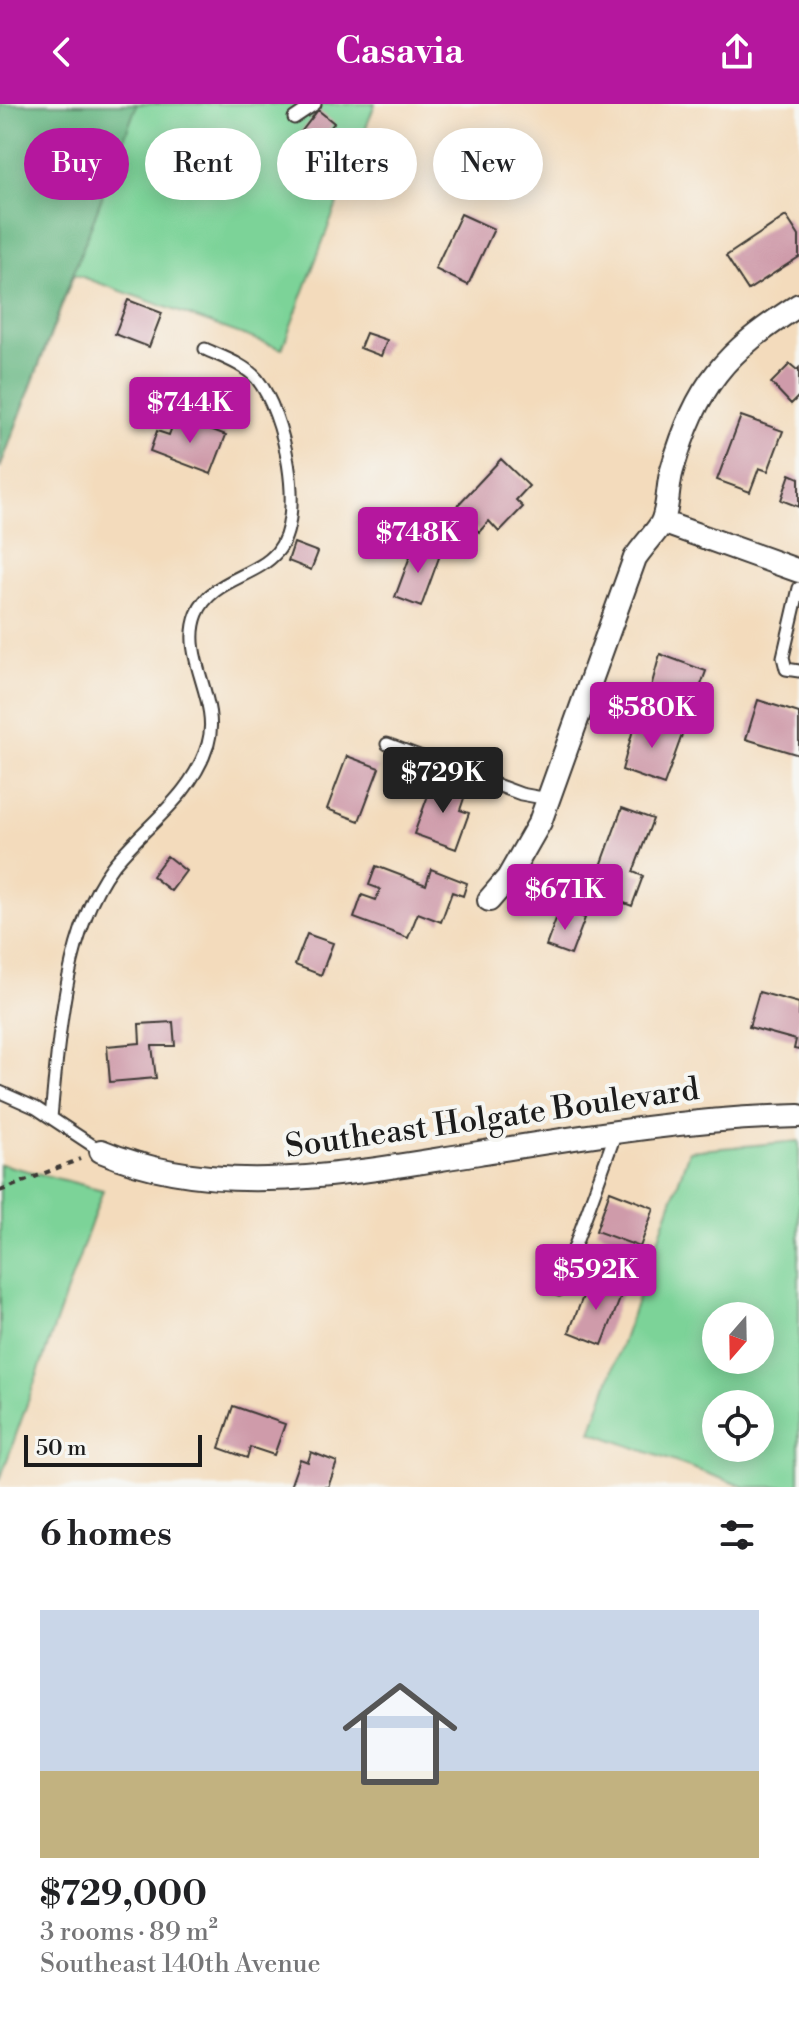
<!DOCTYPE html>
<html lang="en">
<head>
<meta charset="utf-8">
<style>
	body { margin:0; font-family:"Libre Bodoni",serif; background:#f6f6f6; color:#202124; height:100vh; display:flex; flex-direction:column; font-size:30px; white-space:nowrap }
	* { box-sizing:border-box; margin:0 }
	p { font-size:26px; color:#757577 }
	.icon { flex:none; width:44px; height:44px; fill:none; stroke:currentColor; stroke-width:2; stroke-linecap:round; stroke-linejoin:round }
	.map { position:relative; height:1383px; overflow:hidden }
	.sheet { display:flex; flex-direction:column; background:#fff; flex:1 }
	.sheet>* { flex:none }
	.banner { position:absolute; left:24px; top:24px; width:752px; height:72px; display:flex; gap:16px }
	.needle { width:52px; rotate:200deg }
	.buttons { position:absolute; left:702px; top:1198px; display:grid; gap:16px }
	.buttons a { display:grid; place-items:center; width:72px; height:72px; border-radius:50%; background:#fff; box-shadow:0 4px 20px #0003; font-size:40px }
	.scale { position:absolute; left:24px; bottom:20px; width:178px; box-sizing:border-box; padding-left:8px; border:4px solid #1c1c1c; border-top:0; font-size:22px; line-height:28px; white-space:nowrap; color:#1c1c1c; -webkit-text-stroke:6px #f6f6f2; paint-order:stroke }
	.price { position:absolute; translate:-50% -68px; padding:0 18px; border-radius:8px; background:#b5179e; color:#fff; font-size:26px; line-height:52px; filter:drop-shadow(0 2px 4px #0008) }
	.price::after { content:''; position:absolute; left:50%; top:48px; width:24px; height:18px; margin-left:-12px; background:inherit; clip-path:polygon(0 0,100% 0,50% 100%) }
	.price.selected { background:#222; color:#fff }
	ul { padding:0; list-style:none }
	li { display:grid; align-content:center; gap:16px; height:424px; padding:0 40px }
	li span { display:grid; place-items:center; height:248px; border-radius:0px; color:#555 }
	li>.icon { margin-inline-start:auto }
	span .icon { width:144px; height:144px; fill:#fffc; stroke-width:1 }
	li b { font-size:34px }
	h2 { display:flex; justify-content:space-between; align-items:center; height:96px; padding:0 40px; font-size:34px }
	.pill { padding:0 28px; border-radius:36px; background:#fff; box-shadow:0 4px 20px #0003; font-size:28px; line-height:72px }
	.pill.selected { background:#b5179e; color:#fff }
	header { display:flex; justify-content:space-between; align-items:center; height:104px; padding:0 40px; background:#b5179e; color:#fff; font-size:36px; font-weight:800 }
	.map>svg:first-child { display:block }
</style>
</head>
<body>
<header><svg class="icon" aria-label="back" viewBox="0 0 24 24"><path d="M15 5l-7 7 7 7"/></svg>Casavia<svg class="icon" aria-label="share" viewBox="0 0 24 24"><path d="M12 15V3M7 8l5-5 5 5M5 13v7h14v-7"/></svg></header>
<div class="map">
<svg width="799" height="1383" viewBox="0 0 799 1383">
	<rect width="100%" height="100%" fill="#f6f6f2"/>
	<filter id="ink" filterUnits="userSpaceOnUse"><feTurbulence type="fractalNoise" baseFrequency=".0125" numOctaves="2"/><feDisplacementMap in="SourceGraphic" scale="16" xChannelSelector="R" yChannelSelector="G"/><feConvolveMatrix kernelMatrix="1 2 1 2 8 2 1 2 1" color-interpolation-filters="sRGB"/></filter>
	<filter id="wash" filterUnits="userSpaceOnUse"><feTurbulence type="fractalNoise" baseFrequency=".006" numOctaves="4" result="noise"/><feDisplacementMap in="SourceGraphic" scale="32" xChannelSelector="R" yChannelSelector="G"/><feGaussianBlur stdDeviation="1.8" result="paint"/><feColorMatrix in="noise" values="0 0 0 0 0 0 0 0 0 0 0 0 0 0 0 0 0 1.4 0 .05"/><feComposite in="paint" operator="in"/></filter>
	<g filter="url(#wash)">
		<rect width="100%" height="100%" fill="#f3dbbc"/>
		<path fill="#7bd398" stroke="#4c785a" stroke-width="2" fill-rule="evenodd" d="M0 0H375L282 245 74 170 0 364Z
			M799 1037V1383H745L591 1328 689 1047ZM760 1212V1256H716V1212ZM760 1300V1344H716V1300Z
			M1 1060 103 1086 0 1376V1060Z"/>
		<path fill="#64b580" stroke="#40684e" stroke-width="2" d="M0 0H137L0 364Z"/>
		<g id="blocks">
			<path fill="#cf9baa" d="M318 6 334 19 314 45 298 32Z
				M461 110 494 125 468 181 435 165Z
				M786 112 799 132V153L748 186 726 152Z
				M128 196 162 209 149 243 115 230Z
				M366 229 387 236 381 252 360 244Z
				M790 260 797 266 799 264V292L791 300 771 279Z
				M176 312 226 331 211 370 150 347 157 327 169 331Z
				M741 312 783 327 768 367 759 364 750 388 717 376Z
				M501 355 529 382 516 396 523 403 499 428 489 417 479 428 454 405Z
				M790 370 799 374V403L781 396Z
				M294 439 318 448 311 466 288 457Z
				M415 439 441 448 421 503 395 493Z
				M660 550 706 567 687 620 645 605Z
				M758 596 799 609V651L746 635Z
				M637 611 683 628 664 681 622 666Z
				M347 652 379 664 359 717 327 705Z
				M434 675 466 688 460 706 469 709 456 745 414 730Z
				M622 704 653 715 633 768 643 772 632 802 592 787Z
				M167 752 186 767 171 787 152 772Z
				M376 762 426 781 431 765 467 779 463 792 452 788 441 818 418 809 408 834 354 814 362 791 376 796 380 785 369 781Z
				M560 804 585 814 571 851 546 842Z
				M307 830 333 839 321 871 295 861Z
				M759 888 799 899V946L794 945 796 936 749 923Z
				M173 918 175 942H152L156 974 110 978 107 942 140 939 139 920Z
				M610 1087 654 1104 640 1143 596 1127Z
				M590 1175 623 1187 602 1241 569 1228Z
				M233 1302 285 1320 274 1351 250 1343 247 1354 219 1344Z
				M311 1348 337 1358 328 1383H290L300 1355 308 1358Z"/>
		</g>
	</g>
	<g filter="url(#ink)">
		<use href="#blocks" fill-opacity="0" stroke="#3c3934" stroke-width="2"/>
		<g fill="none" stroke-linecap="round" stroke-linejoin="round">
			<g stroke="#3c3934" stroke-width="15">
				<path id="service" d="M294 14 315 0
					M799 484 783 553 786 565 799 567
					M387 640 521 690 548 695
					M0 988 36 1004 101 1047
					M51 1014C58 938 65 826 112 763 144 722 192 693 208 640 221 596 180 553 197 510 211 475 255 474 277 448 307 413 284 308 257 275 244 260 222 253 205 245
					M559 1186 616 1028"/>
			</g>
			<g stroke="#3c3934" stroke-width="26">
				<path id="minor" d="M662 418 799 467
					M489 796 508 774 540 718 635 454C643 442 654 431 661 420 669 405 667 382 672 366 697 280 725 248 799 201
					M101 1047C222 1098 354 1068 479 1049 585 1032 692 1014 799 1012"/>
			</g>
			<path stroke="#3c3934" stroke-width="4" stroke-dasharray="6 6" stroke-linecap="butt" d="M0 1087 80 1055"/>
			<use href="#service" stroke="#fff" stroke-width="11"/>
			<use href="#minor" stroke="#fff" stroke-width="22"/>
		</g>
	</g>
	<g text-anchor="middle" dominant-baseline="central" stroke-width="8" stroke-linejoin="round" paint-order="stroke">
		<g font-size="32" fill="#1c1c1c" stroke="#f6f6f2">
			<text transform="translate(492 1014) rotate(-8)">Southeast Holgate Boulevard</text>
		</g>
	</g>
</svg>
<div class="buttons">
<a><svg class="needle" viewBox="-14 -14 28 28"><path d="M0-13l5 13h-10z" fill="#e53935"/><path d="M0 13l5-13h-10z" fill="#757577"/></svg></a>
<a><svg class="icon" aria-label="locate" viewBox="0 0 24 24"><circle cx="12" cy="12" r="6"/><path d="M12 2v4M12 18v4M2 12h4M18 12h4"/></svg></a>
</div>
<div class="scale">50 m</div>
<b class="price" style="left:190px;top:341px">$744K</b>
<b class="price" style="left:418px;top:471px">$748K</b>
<b class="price" style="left:652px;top:646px">$580K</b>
<b class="price selected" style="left:443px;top:711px">$729K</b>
<b class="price" style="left:565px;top:828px">$671K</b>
<b class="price" style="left:596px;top:1208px">$592K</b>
<div class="banner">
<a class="pill selected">Buy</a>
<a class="pill">Rent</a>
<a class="pill">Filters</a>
<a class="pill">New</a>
</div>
</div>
<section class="sheet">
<h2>6 homes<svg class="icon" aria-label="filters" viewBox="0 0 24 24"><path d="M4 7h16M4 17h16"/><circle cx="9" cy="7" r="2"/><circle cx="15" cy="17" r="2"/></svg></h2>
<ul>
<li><span style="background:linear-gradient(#c9d6e8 65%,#c2b280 0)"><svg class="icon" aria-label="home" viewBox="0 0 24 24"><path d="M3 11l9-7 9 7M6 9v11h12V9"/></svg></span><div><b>$729,000</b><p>3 rooms · 89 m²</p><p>Southeast 140th Avenue</p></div></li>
</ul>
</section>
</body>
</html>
